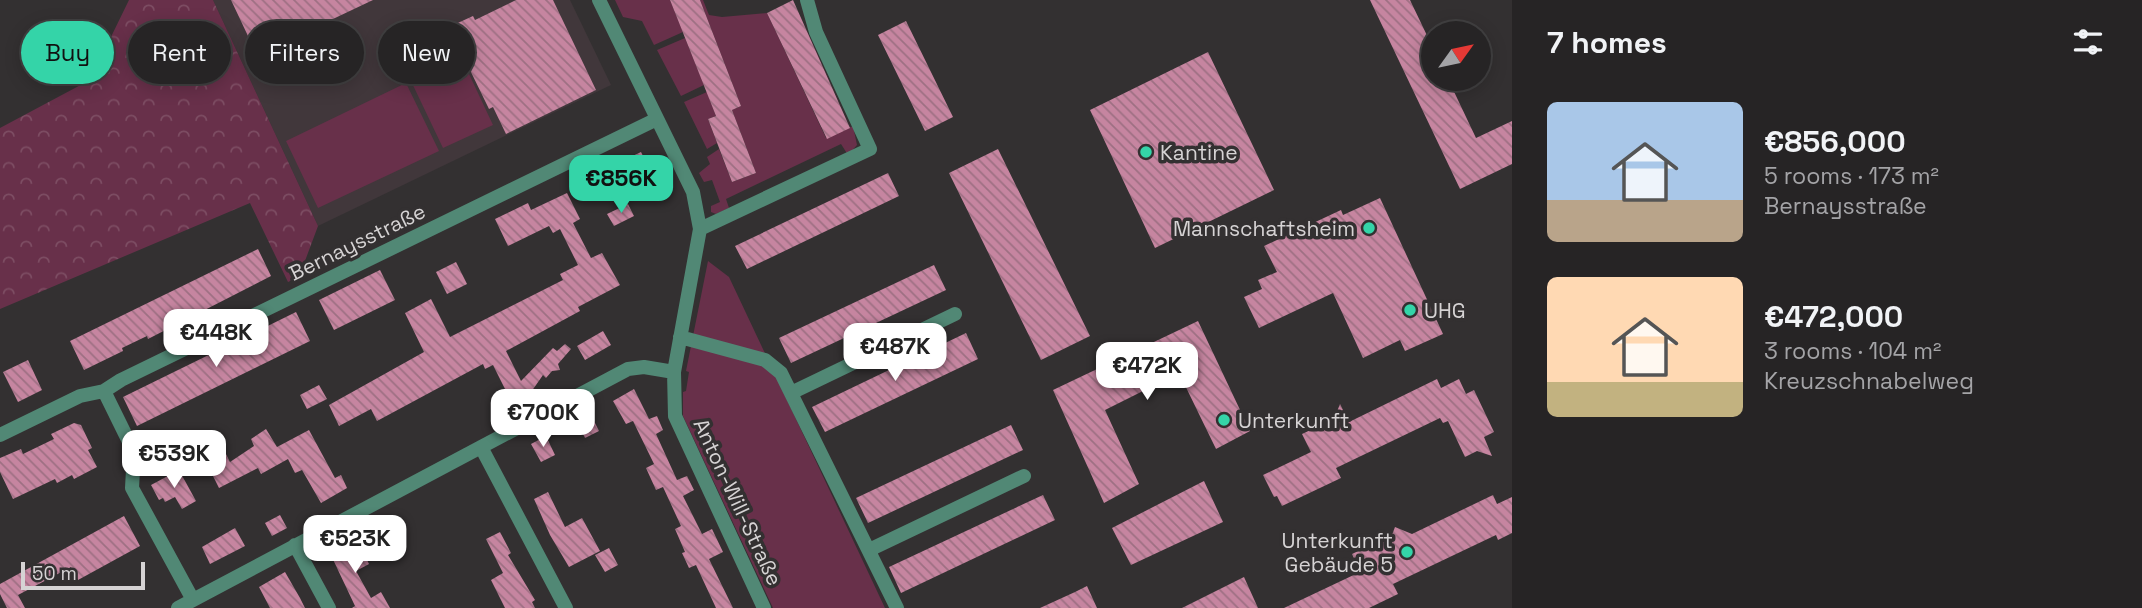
<!DOCTYPE html>
<html lang="en">
<head>
<meta charset="utf-8">
<style>
	body { margin:0; font-family:"Space Grotesk",sans-serif; background:#2e2c2d; color:#f1f3f6; height:100vh; display:flex; flex-direction:column; font-size:26px; white-space:nowrap }
	* { box-sizing:border-box; margin:0 }
	p { font-size:23px; color:#a4a4a7 }
	.icon { flex:none; width:38px; height:38px; fill:none; stroke:currentColor; stroke-width:2; stroke-linecap:round; stroke-linejoin:round }
	.map { position:relative; flex:1; overflow:hidden }
	.details { display:flex; flex-direction:column; background:#262425; width:630px }
	.details>* { flex:none }
	.banner { position:absolute; left:21px; top:21px; width:665px; height:63px; display:flex; gap:14px }
	.needle { width:46px; rotate:57deg }
	.buttons { position:absolute; left:1421px; top:21px; display:grid; gap:14px }
	.buttons a { display:grid; place-items:center; width:70px; height:70px; border-radius:50%; background:#262425; box-shadow:0 4px 18px #0003,0 0 0 2px #424142; font-size:35px }
	.scale { position:absolute; left:21px; bottom:18px; width:124px; box-sizing:border-box; padding-left:7px; border:4px solid #d6d3d4; border-top:0; font-size:19px; line-height:24px; white-space:nowrap; color:#d6d3d4; -webkit-text-stroke:5px #333031; paint-order:stroke }
	.price { position:absolute; translate:-50% -60px; padding:0 16px; border-radius:14px; background:#fff; color:#222; font-size:23px; line-height:46px; filter:drop-shadow(0 2px 4px #0008) }
	.price::after { content:''; position:absolute; left:50%; top:42px; width:21px; height:16px; margin-left:-10px; background:inherit; clip-path:polygon(0 0,100% 0,50% 100%) }
	.price.selected { background:#34d4a8; color:#111 }
	ul { padding:0; list-style:none }
	li { display:flex; align-items:center; gap:21px; height:175px; padding:0 35px }
	li span { display:grid; place-items:center; flex:none; width:196px; height:140px; border-radius:10px; color:#555 }
	li>.icon { margin-inline-start:auto }
	span .icon { width:84px; height:84px; fill:#fffc; stroke-width:1 }
	li b { font-size:30px }
	h2 { display:flex; justify-content:space-between; align-items:center; height:84px; padding:0 35px; font-size:30px }
	.chip { padding:0 24px; border-radius:32px; background:#262425; box-shadow:0 4px 18px #0003,0 0 0 2px #424142; font-size:24px; line-height:63px }
	.chip.selected { background:#34d4a8; color:#111 }
	main { display:flex; flex:1; min-height:0 }
	.map>svg:first-child { display:block }
</style>
</head>
<body>
<main>
<div class="map">
<svg width="1512" height="608" viewBox="0 0 1512 608">
	<defs>
		<pattern id="park-crowns" width="20" height="18" patternUnits="userSpaceOnUse" patternTransform="scale(1.75)"><rect width="20" height="18" fill="#68304a"/><path d="M2 6a3 3 0 1 1 6 0M12 15a3 3 0 1 1 6 0" fill="none" stroke="#7d4d63"/></pattern>
		<pattern id="building-back-hatch" width="6" height="6" patternUnits="userSpaceOnUse" patternTransform="scale(1.75)"><rect width="6" height="6" fill="#c685a0"/><path d="M-1 5l2 2M0 0l6 6M5-1l2 2" fill="none" stroke="#9e7083"/></pattern>
	</defs>
	<rect width="100%" height="100%" fill="#333031"/>
	<path fill="#41373b" d="M213 0H570L611 85 318 226Z"/>
	<path fill="#68304a" d="M615 0H670L683 32 654 45 642 21 623 17Z
		M700 0H703L709 15 722 17 767 13 826 138 853 126 857 145 848 155 841 144 726 199 729 208 716 214 711 212V206L720 202 712 180 704 182 699 173 710 164 707 157 719 149 732 182 756 173 732 110 741 106Z
		M685 38 704 85 681 96 657 50Z
		M461 57 493 125 443 148 411 81Z
		M406 83 439 151 318 208 286 141Z
		M707 92 716 116 708 119 717 143 707 149 684 102Z
		M708 261 729 277 885 608H773L683 416V392L686 391 689 372 686 371Z"/>
	<path fill="url(#park-crowns)" d="M129 0H213L318 226 299 277 288 282 250 203 0 309V128L90 80Z"/>
	<path fill="url(#building-back-hatch)" d="M231 0H373L257 55Z
		M516 0H553L596 90 506 134 493 107 489 109 449 27 473 16 475 20Z
		M670 0H700L741 106 732 110 756 173 732 182 708 119 716 116Z
		M793 0 850 128 827 139 767 13Z
		M1370 0H1410L1433 48V79H1448L1476 138 1512 121V164L1460 189Z
		M906 21 953 117 925 131 878 35Z
		M1208 52 1274 190 1155 248 1090 110Z
		M998 149 1090 336 1041 360 949 173Z
		M641 152 656 182 627 196 617 177 578 196 571 182 590 173 591 176Z
		M888 173 899 196 747 269 735 246Z
		M567 193 580 219 573 223 591 258 602 253 620 285 578 307 580 311 506 351 521 381 553 348 557 351 565 344 571 349 558 364 560 370 552 371 546 378 543 375 529 395 512 403 493 365 485 369 483 364 377 421 371 409 339 426 329 405 424 352 405 313 431 299 450 337 563 280 560 274 578 265 560 229 553 233 549 226 508 246 495 219 528 203 531 210Z
		M1380 198 1443 334 1405 351 1400 340 1363 358 1333 293 1259 328 1244 297 1262 289 1258 280 1277 272 1264 246 1341 210 1343 215Z
		M628 204 634 216 614 226 607 214Z
		M258 249 271 276 148 339 147 336 122 348 123 351 84 370 70 341Z
		M456 262 467 284 447 294 436 272Z
		M934 265 946 290 791 363 779 338Z
		M380 270 395 300 334 330 319 300Z
		M296 312 310 341 137 426 123 397Z
		M1198 321 1250 431 1216 449 1179 373 1105 410 1139 484 1104 503 1053 390Z
		M603 331 611 345 585 360 577 346Z
		M966 333 978 359 825 432 812 407Z
		M28 360 42 390 18 402 3 372Z
		M1437 379 1441 388 1459 379 1466 394 1474 390 1494 432 1484 437 1492 456 1477 451 1465 457 1448 421 1443 423 1440 418 1336 468 1341 478 1282 506 1277 496 1274 497 1263 475 1311 452 1302 434 1334 419 1340 404 1349 422Z
		M319 385 327 399 307 409 300 395Z
		M634 389 649 419 657 416 663 430 656 434 677 480 687 476 694 490 683 496 702 534 712 529 723 552 709 559 733 608H716L696 565 689 568 682 553 685 552 675 529 681 526 663 487 656 490 646 468 654 464 633 421 626 424 613 401Z
		M590 413 599 431 585 438 576 420Z
		M74 423 81 425 92 448 88 450 97 467 74 479 72 475 57 483 55 479 13 499 0 472V458L21 449 23 454 54 439 51 434Z
		M1011 425 1023 450 868 523 856 498Z
		M266 429 277 447 309 430 335 478 341 475 347 488 321 503 302 470 295 473 288 459 261 474 258 468 219 488 208 466 192 474 184 458 201 450 205 457 223 448 230 462 254 446 251 439Z
		M546 436 555 455 541 462 531 444Z
		M179 470 196 501 182 509 175 497 165 502 163 498 159 500 151 485Z
		M1204 481 1223 522 1131 565 1112 528Z
		M548 492 565 527 582 518 600 551 569 567 550 535 534 499Z
		M1043 495 1055 520 901 593 889 567Z
		M1493 495 1497 504 1512 497V533L1498 540 1496 535 1393 584 1398 594 1369 608H1284L1360 572 1352 554 1392 535 1395 527 1412 534Z
		M280 515 287 528 272 536 265 523Z
		M124 516 140 546 78 580 71 567 18 595 25 608H7L0 594V584Z
		M235 528 245 546 210 564 202 547Z
		M500 532 511 553 508 555 535 600 532 602 535 608H505L491 580 503 573 486 539Z
		M356 537 369 564 356 571 371 598 381 592 390 608H352L355 606 329 551Z
		M609 548 618 565 605 572 595 555Z
		M285 572 300 598 305 608H270L259 587Z
		M1244 577 1258 608H1182Z
		M1087 586 1097 608H1040L1075 592Z"/>
	<g fill="none" stroke-linecap="round" stroke-linejoin="round">
		<path stroke="#518875" stroke-width="14" d="M599 0 693 192 700 229 674 372 675 416 764 608
			M700 229 870 149 816 32 807 0
			M680 337 765 360 781 373 897 608
			M104 391 134 452 132 488 193 600
			M793 392 955 314
			M0 435 80 396 104 391 121 380 657 119
			M481 447 566 608
			M295 545 329 608
			M869 550 1024 476
			M178 608 628 369 644 367 674 372"/>
	</g>
	<g fill="#34d4a8" stroke="#333031" stroke-width="2.5">
		<circle cx="1146" cy="152" r="7"/>
		<circle cx="1369" cy="228" r="7"/>
		<circle cx="1410" cy="310" r="7"/>
		<circle cx="1224" cy="420" r="7"/>
		<circle cx="1407" cy="552" r="7"/>
	</g>
	<g text-anchor="middle" dominant-baseline="central" stroke-width="7" stroke-linejoin="round" paint-order="stroke">
		<g font-size="21" fill="#d6d3d4" stroke="#333031" text-anchor="start">
			<text x="1160" y="152">Kantine</text>
			<text x="1355" y="228" text-anchor="end">Mannschaftsheim</text>
			<text x="1424" y="310">UHG</text>
			<text x="1238" y="420">Unterkunft</text>
			<text x="1393" y="540" text-anchor="end">Unterkunft<tspan x="1393" dy="24">Gebäude 5</tspan></text>
		</g>
		<g font-size="21" fill="#d6d3d4" stroke="#333031">
			<text transform="translate(357 242) rotate(-26)">Bernaysstraße</text>
			<text transform="translate(738 502) rotate(65)">Anton-Will-Straße</text>
		</g>
	</g>
</svg>
<div class="buttons">
<a><svg class="needle" viewBox="-14 -14 28 28"><path d="M0-13l5 13h-10z" fill="#e53935"/><path d="M0 13l5-13h-10z" fill="#a4a4a7"/></svg></a>
</div>
<div class="scale">50 m</div>
<b class="price selected" style="left:621px;top:215px">€856K</b>
<b class="price" style="left:216px;top:369px">€448K</b>
<b class="price" style="left:895px;top:383px">€487K</b>
<b class="price" style="left:1147px;top:402px">€472K</b>
<b class="price" style="left:543px;top:449px">€700K</b>
<b class="price" style="left:174px;top:490px">€539K</b>
<b class="price" style="left:355px;top:575px">€523K</b>
<div class="banner">
<a class="chip selected">Buy</a>
<a class="chip">Rent</a>
<a class="chip">Filters</a>
<a class="chip">New</a>
</div>
</div>
<section class="details">
<h2>7 homes<svg class="icon" aria-label="filters" viewBox="0 0 24 24"><path d="M4 7h16M4 17h16"/><circle cx="9" cy="7" r="2"/><circle cx="15" cy="17" r="2"/></svg></h2>
<ul>
<li><span style="background:linear-gradient(#a9c7e8 70%,#b9a48a 0)"><svg class="icon" aria-label="home" viewBox="0 0 24 24"><path d="M3 11l9-7 9 7M6 9v11h12V9"/></svg></span><div><b>€856,000</b><p>5 rooms · 173 m²</p><p>Bernaysstraße</p></div></li>
<li><span style="background:linear-gradient(#ffd9b3 75%,#c2b280 0)"><svg class="icon" aria-label="home" viewBox="0 0 24 24"><path d="M3 11l9-7 9 7M6 9v11h12V9"/></svg></span><div><b>€472,000</b><p>3 rooms · 104 m²</p><p>Kreuzschnabelweg</p></div></li>
</ul>
</section>
</main>
</body>
</html>
